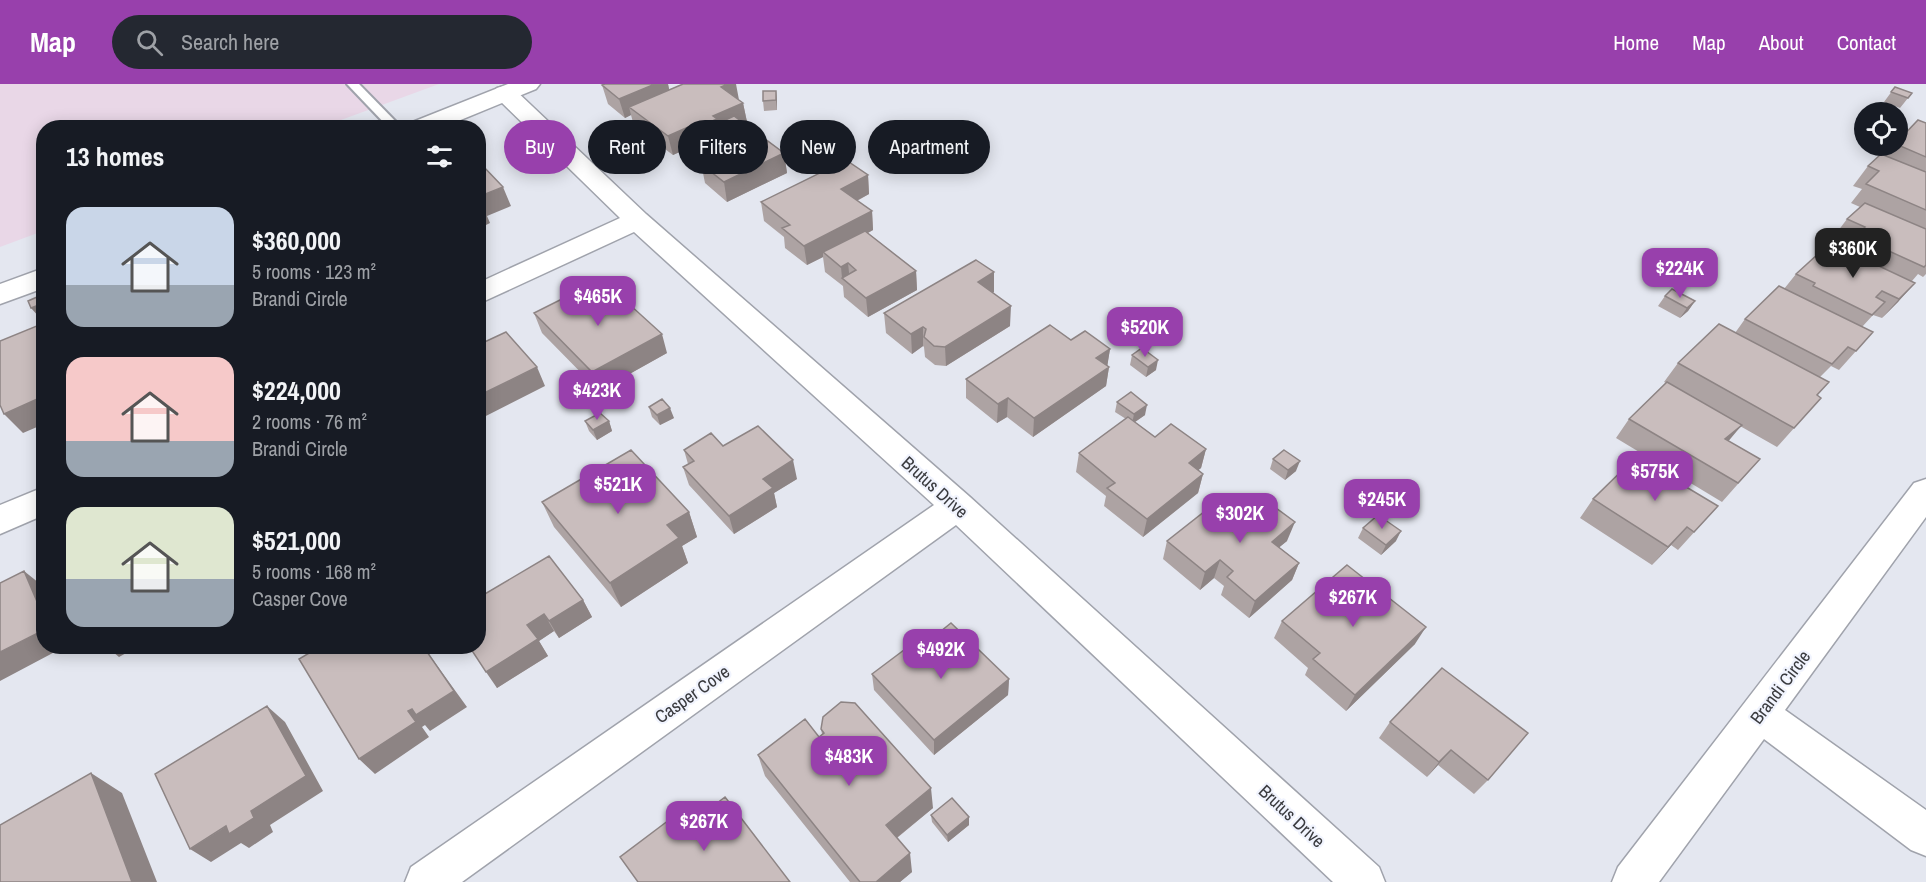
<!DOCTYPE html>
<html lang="en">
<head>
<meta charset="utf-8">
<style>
	body { margin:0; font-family:"Archivo Narrow",sans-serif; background:#242831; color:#f1f3f6; height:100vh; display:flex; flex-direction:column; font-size:22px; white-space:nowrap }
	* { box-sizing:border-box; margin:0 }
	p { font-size:20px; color:#9ea1a6 }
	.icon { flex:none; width:33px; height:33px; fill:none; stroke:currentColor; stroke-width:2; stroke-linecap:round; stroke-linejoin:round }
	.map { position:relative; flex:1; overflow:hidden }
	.details { position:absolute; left:36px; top:36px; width:450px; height:534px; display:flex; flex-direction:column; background:#171b24; border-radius:24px; box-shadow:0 3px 15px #0003 }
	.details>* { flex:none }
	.top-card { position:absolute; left:504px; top:36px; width:570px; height:54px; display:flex; gap:12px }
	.tools { position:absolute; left:1854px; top:18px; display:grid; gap:12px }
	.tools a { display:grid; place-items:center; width:54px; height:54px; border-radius:50%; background:#171b24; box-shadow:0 3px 15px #0003; font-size:30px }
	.price { position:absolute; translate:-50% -51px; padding:0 14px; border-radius:12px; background:#9840ac; color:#fff; font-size:20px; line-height:39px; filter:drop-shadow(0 2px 3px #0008) }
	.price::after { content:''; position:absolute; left:50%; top:36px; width:18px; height:14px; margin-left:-9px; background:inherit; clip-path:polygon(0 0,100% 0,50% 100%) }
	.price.current { background:#222; color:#fff }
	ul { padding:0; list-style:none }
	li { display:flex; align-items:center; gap:18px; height:150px; padding:0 30px }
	li span { display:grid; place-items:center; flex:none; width:168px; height:120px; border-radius:18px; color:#555 }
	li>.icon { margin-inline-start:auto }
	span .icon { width:72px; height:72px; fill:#fffc; stroke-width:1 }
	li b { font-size:26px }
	h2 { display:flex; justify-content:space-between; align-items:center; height:72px; padding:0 30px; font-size:26px }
	.tag { padding:0 21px; border-radius:27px; background:#171b24; box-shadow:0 3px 15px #0003; font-size:21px; line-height:54px }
	.tag.current { background:#9840ac; color:#fff }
	header { display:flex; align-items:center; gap:36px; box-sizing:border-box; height:84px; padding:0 30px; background:#9840ac; color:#fff }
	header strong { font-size:28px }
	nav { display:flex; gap:33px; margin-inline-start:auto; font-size:21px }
	.search { width:420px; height:54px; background:#242831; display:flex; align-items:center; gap:15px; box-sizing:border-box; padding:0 21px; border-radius:33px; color:#9ea1a6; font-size:22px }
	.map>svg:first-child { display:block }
</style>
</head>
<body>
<header>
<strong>Map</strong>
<div class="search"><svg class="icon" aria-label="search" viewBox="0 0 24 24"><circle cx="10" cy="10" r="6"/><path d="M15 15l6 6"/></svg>Search here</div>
<nav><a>Home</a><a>Map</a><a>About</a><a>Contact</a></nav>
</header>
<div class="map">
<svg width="1926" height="798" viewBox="0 0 1926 798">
	<rect width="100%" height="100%" fill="#e4e7f0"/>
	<path fill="#e9d7e7" d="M0 0H439L322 43 44 44 43 147 0 163Z"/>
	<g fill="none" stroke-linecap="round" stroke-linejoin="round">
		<g stroke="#a0a3ac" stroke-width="4">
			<path id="service" d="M347 0H359L402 44H389Z"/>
		</g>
		<g stroke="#a0a3ac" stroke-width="3">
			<path id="minor" d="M505 2 513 4 646 130 970 413 1379 783 1385 798H1333L956 441 462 798H405L411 783 934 421 634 148 478 220V199L620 134 497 14 493 9 497 4Z
				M1926 395V433L1785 626 1926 726V772L1911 766 1764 655 1659 798H1612L1618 783 1914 399Z
				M44 403V431L0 450V421Z"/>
		</g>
		<g stroke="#a0a3ac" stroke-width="3">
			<path id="tertiary" d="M508 0H540L536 5 441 44H407L410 39Z
				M44 184V204L0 220V200Z"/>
		</g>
		<use href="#service" fill="#fff" fill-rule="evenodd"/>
		<use href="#minor" fill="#fff" fill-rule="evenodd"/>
		<use href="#tertiary" fill="#fff" fill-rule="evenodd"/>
	</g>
	<path fill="#ada3a3" d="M603 0H668L669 6 739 16 743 19 747 38 744 39 784 69 787 89 727 118 705 99 702 84 688 74 686 65 673 71 634 42 631 31 625 34 608 20 602 1Z
		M1895 3 1912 9 1900 24 1884 18Z
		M776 7 777 17V26L764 27 763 17Z
		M1926 39V190L1923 193 1918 190 1912 197 1898 218 1882 234 1873 231 1862 243 1873 248 1839 286 1831 282 1820 293 1817 311 1821 314 1777 363 1740 342 1728 357 1760 375 1722 418 1616 354 1629 335 1666 299 1664 298 1678 279 1735 249 1745 235 1784 205 1796 190 1845 166 1848 162 1832 155 1847 135 1860 123 1851 119 1862 105 1853 102 1868 82 1885 72 1893 62H1898Z
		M868 91 869 110 857 117 872 127 873 146 868 149 916 187 917 206 868 233 844 213 843 202 825 188 823 173 807 181 785 164 784 153 764 137 761 118Z
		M994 208 992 209 1010 242 946 282 935 281 925 273 924 263 923 262 912 270 886 249 884 229Z
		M1665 212 1695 217 1688 227 1680 234 1658 222Z
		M534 229 667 269 599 307 542 249Z
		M1071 256 1110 265 1107 282 1109 283 1106 302 1033 353 1007 333 997 339 966 314V295Z
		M1132 271 1156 286 1146 293 1130 281Z
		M1117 318 1145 331 1135 338 1155 353 1206 365 1201 384 1198 386 1203 390 1198 409 1143 453 1104 422 1106 412 1076 388 1079 369 1126 335 1115 328Z
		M649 323 674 334 660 341 652 333Z
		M585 337H609L612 347 597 356 589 347Z
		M723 362 797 395 774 409 777 423 734 450 689 401 683 383 688 380 684 366Z
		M1273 375 1296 387 1285 396 1270 385Z
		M1593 415 1718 422 1678 466 1671 461 1652 481 1580 434Z
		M542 418 689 428 697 453 682 462 688 479 621 523 554 443Z
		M1234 428 1287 457 1279 463 1299 479 1292 496 1249 534 1221 511 1224 502 1214 494 1200 506 1163 475 1167 457Z
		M1363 444 1396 457 1381 471 1358 454Z
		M583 516 592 533 559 554 554 547 539 557 548 572 497 604 478 562Z
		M1282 537 1415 560 1346 627 1305 591 1308 584 1274 554Z
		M925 560 1009 595 1008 611 934 671 874 606 872 590 925 566Z
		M1442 584 1488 696 1474 710 1438 681 1427 693 1379 654 1390 638Z
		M821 645 933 724 897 754 912 788 900 798H850L765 692 758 671 819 653 822 650Z
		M931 731 969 733V741L948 758 932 738Z"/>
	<path fill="#8d8484" d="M655 0H668L671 14 629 23 631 31 625 34 619 15Z
		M728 0H736L739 16 721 3Z
		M776 7 777 17V26L776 16Z
		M743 19 747 38 720 50 701 63 696 44 713 32Z
		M693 41 697 60 684 55 686 65 673 71 668 52Z
		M784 69 787 89 727 118 724 98Z
		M868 91 869 110 843 124 841 105Z
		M503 103 511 122 487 132 490 139 478 145V113Z
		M872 127 873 146 826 171 823 168V173L807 181 804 162Z
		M848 179 850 198 842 194 841 183Z
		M916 187 917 206 868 233 866 214Z
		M994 188V208L978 218V198Z
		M1915 199 1898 218 1882 234 1899 215Z
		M1695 217 1688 227 1680 234 1687 224Z
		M44 219V233L40 234 31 224Z
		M1011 222 1010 242 946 282 945 263Z
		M923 243V262L912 270 911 250Z
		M662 250 667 269 599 307 592 288Z
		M1110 265 1107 284 1096 274Z
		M1158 276 1156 286 1146 293 1148 283Z
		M537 283 545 302 478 336V312Z
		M1109 283 1106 302 1033 353 1034 334Z
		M44 312V340L23 349 4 330Z
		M1008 314 1007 333 997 339 998 320Z
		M1147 321 1145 331 1132 340 1134 330Z
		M670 324 674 334 660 341 657 331Z
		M609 337 612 347 597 356 593 346Z
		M1742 341 1726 360 1725 355Z
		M1206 365 1201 384 1184 398 1189 379Z
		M793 376 797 395 774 409 777 423 734 450 729 432 763 395Z
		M1300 377 1296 387 1285 396 1288 386Z
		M1203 390 1198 409 1143 453 1147 435Z
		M689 428 697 453 682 462 688 479 621 523 610 499 667 441Z
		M1295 438 1287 457 1265 475 1272 458Z
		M1687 443 1671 461 1652 481 1668 463Z
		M1401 447 1396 457 1381 471 1386 461Z
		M1220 476 1214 494 1200 506 1205 488Z
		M1299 479 1292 496 1249 534 1255 517Z
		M24 487 44 503V534Z
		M583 516 592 533 559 554 549 537Z
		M544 530 554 547 539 557 548 572 497 604 486 588 527 541Z
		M1426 543 1415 560 1346 627 1355 611Z
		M44 546V562H66L0 597V568Z
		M106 562H139L119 573Z
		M423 562 467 623 430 647 425 641 422 643 429 653 375 690 359 675Z
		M1009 595 1008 611 934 671V656Z
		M267 622 285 638 323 707 270 741 273 748 249 764 241 759 211 778 190 765 251 727Z
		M1451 666 1438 681 1427 693 1439 678Z
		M91 689 122 709 157 798H132Z
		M931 704 933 724 889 760 886 741Z
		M969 733V741L948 758 947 751Z
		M910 769 912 788 900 798H876Z"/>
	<path fill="#c9bdbd" stroke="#8d8484" stroke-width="1.5" d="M605 0H655L619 15 602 1Z
		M683 0H728L721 3 743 19 713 32 717 35 696 44 693 41 668 52 629 23Z
		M1895 3 1912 9 1908 14 1891 8Z
		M763 7H776V16L763 17Z
		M734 32 784 69 724 98 701 80 712 75 684 55Z
		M1918 36 1926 39V73L1898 61V57Z
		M1881 70 1926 88V126L1866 100 1879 87 1868 82Z
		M846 76 868 91 841 105 872 127 804 162 782 144 790 141 761 118Z
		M482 81 503 103 478 113V83Z
		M1865 119 1926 145V181L1924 183 1856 152 1865 143 1847 135Z
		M865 147 916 187 866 214 842 194 856 186 848 179 841 183 823 168Z
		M1830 159 1915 199 1899 215 1882 207 1876 213 1885 218 1872 231 1813 202 1815 199 1796 190Z
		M976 176 994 188 978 198 1011 222 945 263 934 262 924 253 926 245 923 243 911 250 884 229Z
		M608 201 662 250 592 288 534 229 574 209 580 215Z
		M1779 202 1873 248 1856 267 1848 263 1832 280 1745 235Z
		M1672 205 1695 217 1687 224 1665 212Z
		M44 210V219L31 224 28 217Z
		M44 239V312L4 330 0 321V257Z
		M1719 240 1829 298 1817 311 1821 314 1794 344 1678 279Z
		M1050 241 1071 256 1085 247 1110 265 1096 274 1109 283 1034 334 1008 314 998 320 966 295Z
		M506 248 537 283 478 312V261Z
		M1142 264 1158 276 1148 283 1132 271Z
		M1667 298 1742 341 1725 355 1760 375 1738 399 1629 335Z
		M1131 308 1147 321 1134 330 1117 318Z
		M662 315 670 324 657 331 649 323Z
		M600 329 609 337 593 346 585 337Z
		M1128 333 1155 353 1171 340 1206 365 1189 379 1203 390 1147 435 1107 404 1115 399 1079 369Z
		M758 342 793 376 763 395 773 404 729 432 683 383 694 377 684 366 711 349 723 362Z
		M631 366 689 428 667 441 679 454 610 499 542 418Z
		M1284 366 1300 377 1288 386 1273 375Z
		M1636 373 1718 422 1694 448 1687 443 1668 463 1593 415Z
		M1257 410 1295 438 1272 458 1299 479 1255 517 1227 493 1233 487 1220 476 1205 488 1167 457 1219 416 1234 428Z
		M1378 431 1401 447 1386 461 1363 444Z
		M549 472 583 516 549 537 544 530 527 541 538 555 486 588 469 562H478V514Z
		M1347 481 1426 543 1355 611 1313 575 1320 569 1282 537Z
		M24 487 44 534V546L0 568V499Z
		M951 539 1009 595 934 656 872 590 916 557 927 568 930 566 925 560Z
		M321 562H393L394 563 395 562H423L454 607 416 631 412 625 408 627 416 638 359 675 299 575Z
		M1442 584 1528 649 1488 696 1451 666 1439 678 1390 638Z
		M841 618 855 619 931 704 886 741 910 769 876 798H860L758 671 805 635 819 653 824 649 821 645 823 633Z
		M267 622 306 692 251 727 254 734 229 750 226 742 190 765 155 690Z
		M91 689 132 798H0V741Z
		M725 713 790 798H638L620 773 673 733 682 746Z
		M952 714 969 733 947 751 931 731Z"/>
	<g text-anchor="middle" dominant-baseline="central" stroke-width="4.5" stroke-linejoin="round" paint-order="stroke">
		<g font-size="18" fill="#3a3b3f" stroke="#f1f4fe">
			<text transform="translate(935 403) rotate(42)">Brutus Drive</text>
			<text transform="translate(1780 603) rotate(-53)">Brandi Circle</text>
			<text transform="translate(692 610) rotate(-35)">Casper Cove</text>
			<text transform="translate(1292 732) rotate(43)">Brutus Drive</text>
		</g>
	</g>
</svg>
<div class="tools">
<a><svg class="icon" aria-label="locate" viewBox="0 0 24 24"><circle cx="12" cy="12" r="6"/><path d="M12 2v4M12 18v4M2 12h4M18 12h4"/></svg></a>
</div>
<b class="price current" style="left:1853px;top:195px">$360K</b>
<b class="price" style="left:1680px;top:215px">$224K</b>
<b class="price" style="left:598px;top:243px">$465K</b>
<b class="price" style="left:1145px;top:274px">$520K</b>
<b class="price" style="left:597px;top:337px">$423K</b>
<b class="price" style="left:1655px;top:418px">$575K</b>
<b class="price" style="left:618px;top:431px">$521K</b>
<b class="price" style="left:1382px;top:446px">$245K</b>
<b class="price" style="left:1240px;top:460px">$302K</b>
<b class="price" style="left:1353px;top:544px">$267K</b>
<b class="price" style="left:941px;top:596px">$492K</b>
<b class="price" style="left:849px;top:703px">$483K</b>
<b class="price" style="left:704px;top:768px">$267K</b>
<div class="top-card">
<a class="tag current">Buy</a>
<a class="tag">Rent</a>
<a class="tag">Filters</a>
<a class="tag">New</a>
<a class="tag">Apartment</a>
</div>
<section class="details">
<h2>13 homes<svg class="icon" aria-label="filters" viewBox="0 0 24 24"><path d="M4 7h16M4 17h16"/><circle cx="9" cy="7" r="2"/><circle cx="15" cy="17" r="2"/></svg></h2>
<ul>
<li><span style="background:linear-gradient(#c9d6e8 65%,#9aa5b1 0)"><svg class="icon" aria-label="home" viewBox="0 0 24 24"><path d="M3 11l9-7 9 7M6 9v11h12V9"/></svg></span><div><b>$360,000</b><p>5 rooms · 123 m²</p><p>Brandi Circle</p></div></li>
<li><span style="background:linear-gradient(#f6c9c9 70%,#9aa5b1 0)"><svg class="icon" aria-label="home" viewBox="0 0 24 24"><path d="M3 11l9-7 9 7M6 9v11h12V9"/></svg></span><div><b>$224,000</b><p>2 rooms · 76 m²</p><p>Brandi Circle</p></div></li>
<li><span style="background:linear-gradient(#dfe7d0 60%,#9aa5b1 0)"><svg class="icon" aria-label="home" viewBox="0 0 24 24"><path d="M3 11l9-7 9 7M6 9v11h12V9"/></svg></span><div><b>$521,000</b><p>5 rooms · 168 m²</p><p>Casper Cove</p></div></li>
</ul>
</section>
</div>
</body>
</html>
